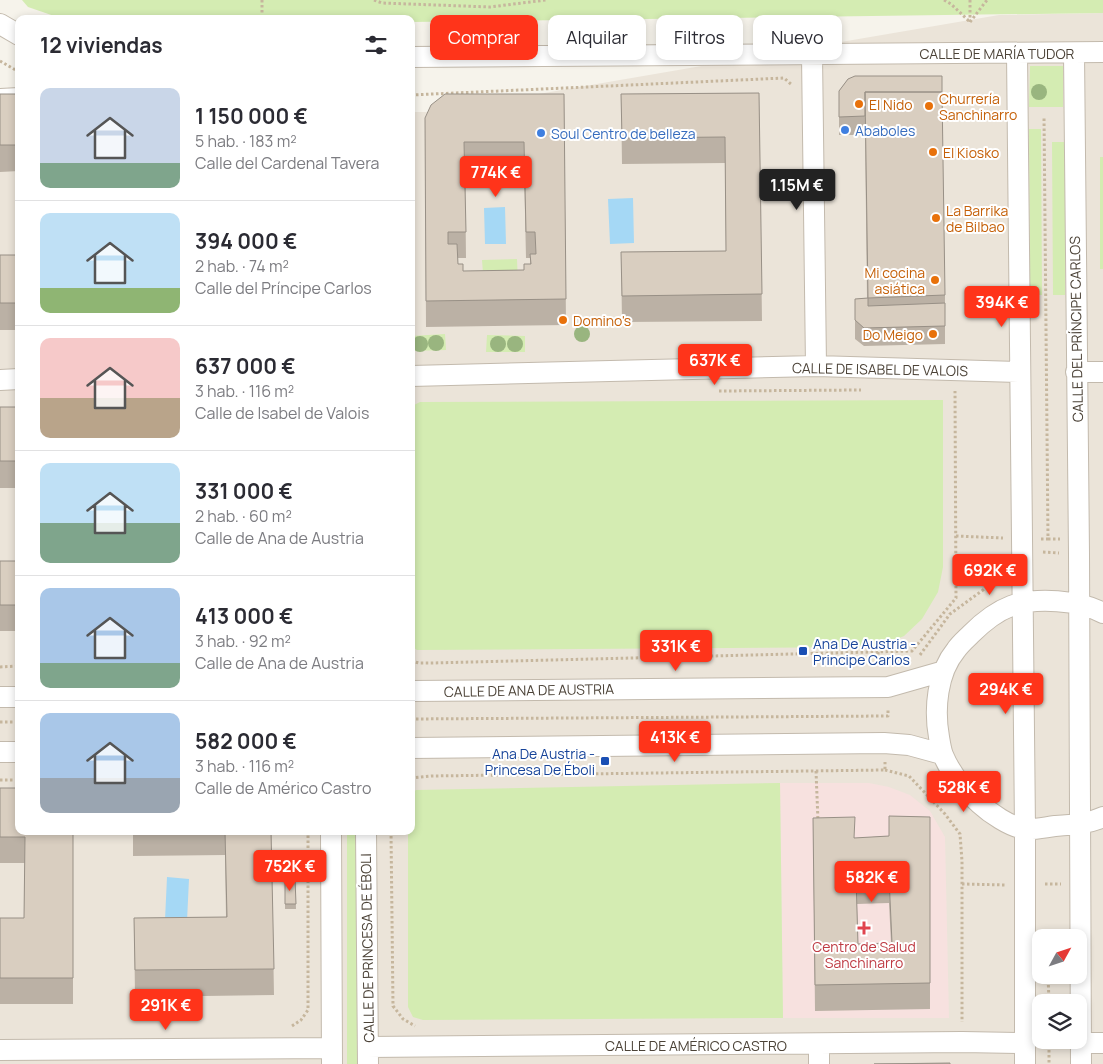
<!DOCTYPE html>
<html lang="es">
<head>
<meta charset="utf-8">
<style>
	body { margin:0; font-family:Manrope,sans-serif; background:#f7f7f7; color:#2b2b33; height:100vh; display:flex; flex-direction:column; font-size:19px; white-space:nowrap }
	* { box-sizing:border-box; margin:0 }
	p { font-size:16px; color:#7c7c81 }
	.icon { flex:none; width:28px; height:28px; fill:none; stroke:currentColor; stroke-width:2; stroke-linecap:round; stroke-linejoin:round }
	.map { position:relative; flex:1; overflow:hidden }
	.drawer { position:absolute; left:15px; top:15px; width:400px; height:820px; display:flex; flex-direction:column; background:#fff; border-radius:10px; box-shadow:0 2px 8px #0003 }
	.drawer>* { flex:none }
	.top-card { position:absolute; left:430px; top:15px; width:475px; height:45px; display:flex; gap:10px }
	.needle { width:32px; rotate:50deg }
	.controls { position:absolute; left:1032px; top:929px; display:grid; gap:10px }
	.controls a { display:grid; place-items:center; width:55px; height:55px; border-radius:10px; background:#fff; box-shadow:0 2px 8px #0003; font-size:25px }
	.price { position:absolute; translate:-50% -42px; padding:0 11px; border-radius:5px; background:#ff341a; color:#fff; font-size:16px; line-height:32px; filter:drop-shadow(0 1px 2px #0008) }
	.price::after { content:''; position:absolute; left:50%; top:30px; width:15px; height:11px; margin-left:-8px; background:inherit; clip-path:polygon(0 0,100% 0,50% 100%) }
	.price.current { background:#222; color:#fff }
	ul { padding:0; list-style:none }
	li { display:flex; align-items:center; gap:15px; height:125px; padding:0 25px }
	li+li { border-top:1px solid #e1e1e2 }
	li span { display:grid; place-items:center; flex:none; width:140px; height:100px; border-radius:10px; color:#555 }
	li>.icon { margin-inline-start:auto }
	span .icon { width:60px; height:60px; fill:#fffc; stroke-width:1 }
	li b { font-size:21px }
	h2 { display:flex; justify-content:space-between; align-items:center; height:60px; padding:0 25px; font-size:21px }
	.tag { padding:0 18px; border-radius:10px; background:#fff; box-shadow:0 2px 8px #0003; font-size:18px; line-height:45px }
	.tag.current { background:#ff341a; color:#fff }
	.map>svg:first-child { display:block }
</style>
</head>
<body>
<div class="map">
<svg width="1103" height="1064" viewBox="0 0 1103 1064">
	<rect width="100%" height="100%" fill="#f6f3eb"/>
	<path fill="#ebe4d9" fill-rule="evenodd" d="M1103 13V1064H0V122H19V831H411V112H433L999 15ZM1041 938H1079V975H1041ZM1041 1002H1079V1040H1041Z"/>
	<path fill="#f7e1df" d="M780 783H869L889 787 910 795 930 811 945 837 949 1018H783Z"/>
	<path fill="#d4ecb2" d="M22 0H1103V13L411 22V19H63L28 7Z
		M1030 66H1063V107H1029Z
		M1029 129H1041L1042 295H1030Z
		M1052 142H1065V295H1053Z
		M1100 157H1103V269H1100Z
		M517 259 518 284 484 286 482 260Z
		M445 334 446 350 411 351V336Z
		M487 335 525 336V352H486Z
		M943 400V567L938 592 922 619 904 636 878 647 417 650 411 646 412 406 420 402Z
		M780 783 783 1018 423 1020 413 1017 408 1007V831H411V794L416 790Z
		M347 831H357L359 1064H347Z"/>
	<path fill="#a5d8f5" d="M633 198 634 243 610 244 608 199Z
		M505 207 506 244H485L484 208Z
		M167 877 189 879 187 921 165 920Z"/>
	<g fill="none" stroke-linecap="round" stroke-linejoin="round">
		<g stroke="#c3baad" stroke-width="12">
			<path id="service" d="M0 94 19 93"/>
		</g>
		<g stroke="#c3baad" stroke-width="22">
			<path id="minor" d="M0 24 19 35
				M1017 53 1025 829V1064
				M1074 53 1079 554 1081 1064
				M812 55 816 366
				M411 57 1103 52
				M1076 372H1103
				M411 376 816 366 1019 372
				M0 380 19 379
				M1103 613C1079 600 1036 597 1011 606 995 612 983 622 971 634 966 639 960 644 956 650 937 673 934 709 939 737 940 743 941 750 943 755 951 774 964 790 979 803 990 813 1010 827 1025 829 1034 830 1046 827 1055 826 1071 825 1088 824 1103 817
				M411 691 888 687 944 671
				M0 697H19
				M411 748 884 743 909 745 942 754
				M0 752H19
				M331 831 332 1064
				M366 831 368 1064
				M1081 1043H1103
				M819 1044V1064
				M368 1047 962 1042 1025 1043
				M0 1050 332 1048"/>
		</g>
		<path stroke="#c6b69d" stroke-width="3" stroke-dasharray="2.5 2.5" stroke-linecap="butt" d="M262 0V19
			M374 0 382 3 490 7 546 0
			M944 0 951 4 970 22
			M970 0V22
			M970 22 987 0
			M0 61 19 72
			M411 95 784 78 792 85
			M719 391 861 390
			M956 536 1003 538
			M1041 539H1048L1044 116
			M1048 539H1060
			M1043 552 1059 553
			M878 652 879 666
			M920 655 950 614 983 590 995 576 1001 561
			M411 661 419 663H433L912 651 956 598 955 391
			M0 667 19 666
			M411 719 888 716V708
			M0 722H19
			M885 770 909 776 945 814 960 834 962 861V1022
			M816 771 818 821
			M411 778 431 776 885 770V762
			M0 780H19
			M391 831 393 1006 403 1019 415 1026
			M962 884 1006 885
			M1045 884H1061
			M1048 975 1049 1002
			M292 1026 301 1020 308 1010V831
			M1049 1040V1064"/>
		<use href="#service" stroke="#fff" stroke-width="10"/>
		<use href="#minor" stroke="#fff" stroke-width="20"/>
	</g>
	<g fill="#99b57f">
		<circle cx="1039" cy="92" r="8"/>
		<circle cx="582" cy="334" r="8"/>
		<circle cx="436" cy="343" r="8"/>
		<circle cx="420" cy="344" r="8"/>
		<circle cx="498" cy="344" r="8"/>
		<circle cx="515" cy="344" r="8"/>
	</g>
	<path fill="#bbb1a5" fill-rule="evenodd" d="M848 79 945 295V344L864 346 855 339V299L867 298 865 132V135H839V91Z
		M759 93 762 321 622 322 621 252 726 251 725 163 622 164 621 94Z
		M0 94H19V171L0 172Z
		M564 94 566 325 426 327 425 118ZM524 168 526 258H530V264L524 270 463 271 458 264V258H466L465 169Z
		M0 255H19V330H0Z
		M0 407H19V488H0Z
		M0 561H19V631H0Z
		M0 788 73 831V1004H0V918H24L25 863H0Z
		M889 816 930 817V1009L815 1011 813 818 855 838 889 836ZM889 903 891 943 858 944 857 904Z
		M133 831H271L274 995 135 997 134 918 226 917 225 855 133 856Z
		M285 879H295L296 909H285Z"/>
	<path fill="#d9cec0" stroke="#989086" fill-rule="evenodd" d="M855 76H942V94V92H865V116L839 117V91L848 79Z
		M865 92H942L945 295 868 298Z
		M759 93 762 294 622 296 621 252 726 251 725 137 622 138 621 94Z
		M0 94H19V145H0Z
		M445 94H564L566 299 426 301 425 118 431 105ZM464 142H524L526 232H535L536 254H530L531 264H524V270L463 271V264H458L457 244H448V232H466Z
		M0 255H19V303H0Z
		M868 298V306L945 303V326L864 328 855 320V299Z
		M0 407H19V461H0Z
		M0 561H19V605H0Z
		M0 788H19V831H73V978H0V918H24L25 837H0Z
		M889 816 930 817V983L815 985 813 818 855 817 854 838 889 836ZM889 877 892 943 858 944 856 878Z
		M225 831H271L274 969 135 970 134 918 227 917Z
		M285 879H295L296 904H285Z
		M950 1063V1064H874Z"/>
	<g fill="#e8710a" stroke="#fff" stroke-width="2">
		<circle cx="859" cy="104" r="5"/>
		<circle cx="929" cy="106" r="5"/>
		<circle cx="933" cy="152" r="5"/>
		<circle cx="936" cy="218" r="5"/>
		<circle cx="935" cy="280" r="5"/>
		<circle cx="563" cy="320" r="5"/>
		<circle cx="933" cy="334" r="5"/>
	</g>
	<g fill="#3f7fe0" stroke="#fff" stroke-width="2">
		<circle cx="845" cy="130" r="5"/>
		<circle cx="541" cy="133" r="5"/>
	</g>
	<g fill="#1a4fb4" stroke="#fff" stroke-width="2">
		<rect x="798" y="646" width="10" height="10" rx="2.5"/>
		<rect x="600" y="756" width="10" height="10" rx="2.5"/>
	</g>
	<path fill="#e0444e" stroke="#fff" stroke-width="2" d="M861.5 920.5h5v5h5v5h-5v5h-5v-5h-5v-5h5z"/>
	<g text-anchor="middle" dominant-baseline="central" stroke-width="4" stroke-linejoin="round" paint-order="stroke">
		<g font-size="14" fill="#4c4338" stroke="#fff">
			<text x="997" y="53">CALLE DE MARÍA TUDOR</text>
			<text transform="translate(1076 329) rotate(-91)">CALLE DEL PRÍNCIPE CARLOS</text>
			<text transform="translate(880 369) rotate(1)">CALLE DE ISABEL DE VALOIS</text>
			<text transform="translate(529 690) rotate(-1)">CALLE DE ANA DE AUSTRIA</text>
			<text transform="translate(367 948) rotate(-91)">CALLE DE PRINCESA DE ÉBOLI</text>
			<text x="696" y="1045">CALLE DE AMÉRICO CASTRO</text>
		</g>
		<g font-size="14" fill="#c56008" stroke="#fff" text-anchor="start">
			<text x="939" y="98">Churrería<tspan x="939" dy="16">Sanchinarro</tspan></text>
			<text x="869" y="104">El Nido</text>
			<text x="943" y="152">El Kiosko</text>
			<text x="946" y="210">La Barrika<tspan x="946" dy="16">de Bilbao</tspan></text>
			<text x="925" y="272" text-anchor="end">Mi cocina<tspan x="925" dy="16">asiática</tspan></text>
			<text x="573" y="320">Domino's</text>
			<text x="923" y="334" text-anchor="end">Do Meigo</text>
		</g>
		<g font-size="14" fill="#366cbe" stroke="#fff" text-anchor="start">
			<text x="855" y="130">Ababoles</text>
			<text x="551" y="133">Soul Centro de belleza</text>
		</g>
		<g font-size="14" fill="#164399" stroke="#fff" text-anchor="start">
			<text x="813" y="643">Ana De Austria -<tspan x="813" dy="16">Principe Carlos</tspan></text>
			<text x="595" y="753" text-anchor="end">Ana De Austria -<tspan x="595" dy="16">Princesa De Éboli</tspan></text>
		</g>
		<g font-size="14" fill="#be3a42" stroke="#fff">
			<text x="864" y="946">Centro de Salud<tspan x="864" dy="16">Sanchinarro</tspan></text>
		</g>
	</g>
</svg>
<div class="controls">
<a><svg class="needle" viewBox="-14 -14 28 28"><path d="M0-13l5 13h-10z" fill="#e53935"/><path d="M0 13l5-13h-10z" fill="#7c7c81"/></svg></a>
<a><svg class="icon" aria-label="layers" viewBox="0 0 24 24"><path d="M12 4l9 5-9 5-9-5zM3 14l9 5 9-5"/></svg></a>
</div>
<b class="price" style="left:496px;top:198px">774K €</b>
<b class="price current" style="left:797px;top:211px">1.15M €</b>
<b class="price" style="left:1002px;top:328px">394K €</b>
<b class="price" style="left:715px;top:386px">637K €</b>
<b class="price" style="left:990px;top:596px">692K €</b>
<b class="price" style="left:676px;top:672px">331K €</b>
<b class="price" style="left:1006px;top:715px">294K €</b>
<b class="price" style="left:675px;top:763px">413K €</b>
<b class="price" style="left:964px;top:813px">528K €</b>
<b class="price" style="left:290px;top:892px">752K €</b>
<b class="price" style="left:872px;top:903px">582K €</b>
<b class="price" style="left:166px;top:1031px">291K €</b>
<div class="top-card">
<a class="tag current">Comprar</a>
<a class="tag">Alquilar</a>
<a class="tag">Filtros</a>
<a class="tag">Nuevo</a>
</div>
<section class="drawer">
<h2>12 viviendas<svg class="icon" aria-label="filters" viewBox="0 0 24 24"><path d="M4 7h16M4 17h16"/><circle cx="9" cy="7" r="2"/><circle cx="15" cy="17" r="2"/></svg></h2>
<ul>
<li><span style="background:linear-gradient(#c9d6e8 75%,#7fa58c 0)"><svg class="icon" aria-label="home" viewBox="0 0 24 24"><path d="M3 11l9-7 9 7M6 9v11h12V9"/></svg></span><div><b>1 150 000 €</b><p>5 hab. · 183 m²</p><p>Calle del Cardenal Tavera</p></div></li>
<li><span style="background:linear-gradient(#bfe0f5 75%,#8fb573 0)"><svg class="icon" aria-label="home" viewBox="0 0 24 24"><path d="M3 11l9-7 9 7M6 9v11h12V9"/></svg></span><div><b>394 000 €</b><p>2 hab. · 74 m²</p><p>Calle del Príncipe Carlos</p></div></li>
<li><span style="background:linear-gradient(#f6c9c9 60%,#b9a48a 0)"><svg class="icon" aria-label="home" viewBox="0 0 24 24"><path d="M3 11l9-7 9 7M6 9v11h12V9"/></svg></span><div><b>637 000 €</b><p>3 hab. · 116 m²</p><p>Calle de Isabel de Valois</p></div></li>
<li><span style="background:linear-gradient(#bfe0f5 60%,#7fa58c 0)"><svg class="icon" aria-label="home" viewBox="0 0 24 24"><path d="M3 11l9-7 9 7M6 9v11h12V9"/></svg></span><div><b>331 000 €</b><p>2 hab. · 60 m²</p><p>Calle de Ana de Austria</p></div></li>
<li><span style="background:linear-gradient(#a9c7e8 75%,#7fa58c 0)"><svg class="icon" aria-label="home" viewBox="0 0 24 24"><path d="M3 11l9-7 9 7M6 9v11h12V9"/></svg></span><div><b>413 000 €</b><p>3 hab. · 92 m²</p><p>Calle de Ana de Austria</p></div></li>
<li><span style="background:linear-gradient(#a9c7e8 65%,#9aa5b1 0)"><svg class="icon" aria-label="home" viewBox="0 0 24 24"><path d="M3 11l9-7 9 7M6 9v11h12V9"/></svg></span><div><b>582 000 €</b><p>3 hab. · 116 m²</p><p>Calle de Américo Castro</p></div></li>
</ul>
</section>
</div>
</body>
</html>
